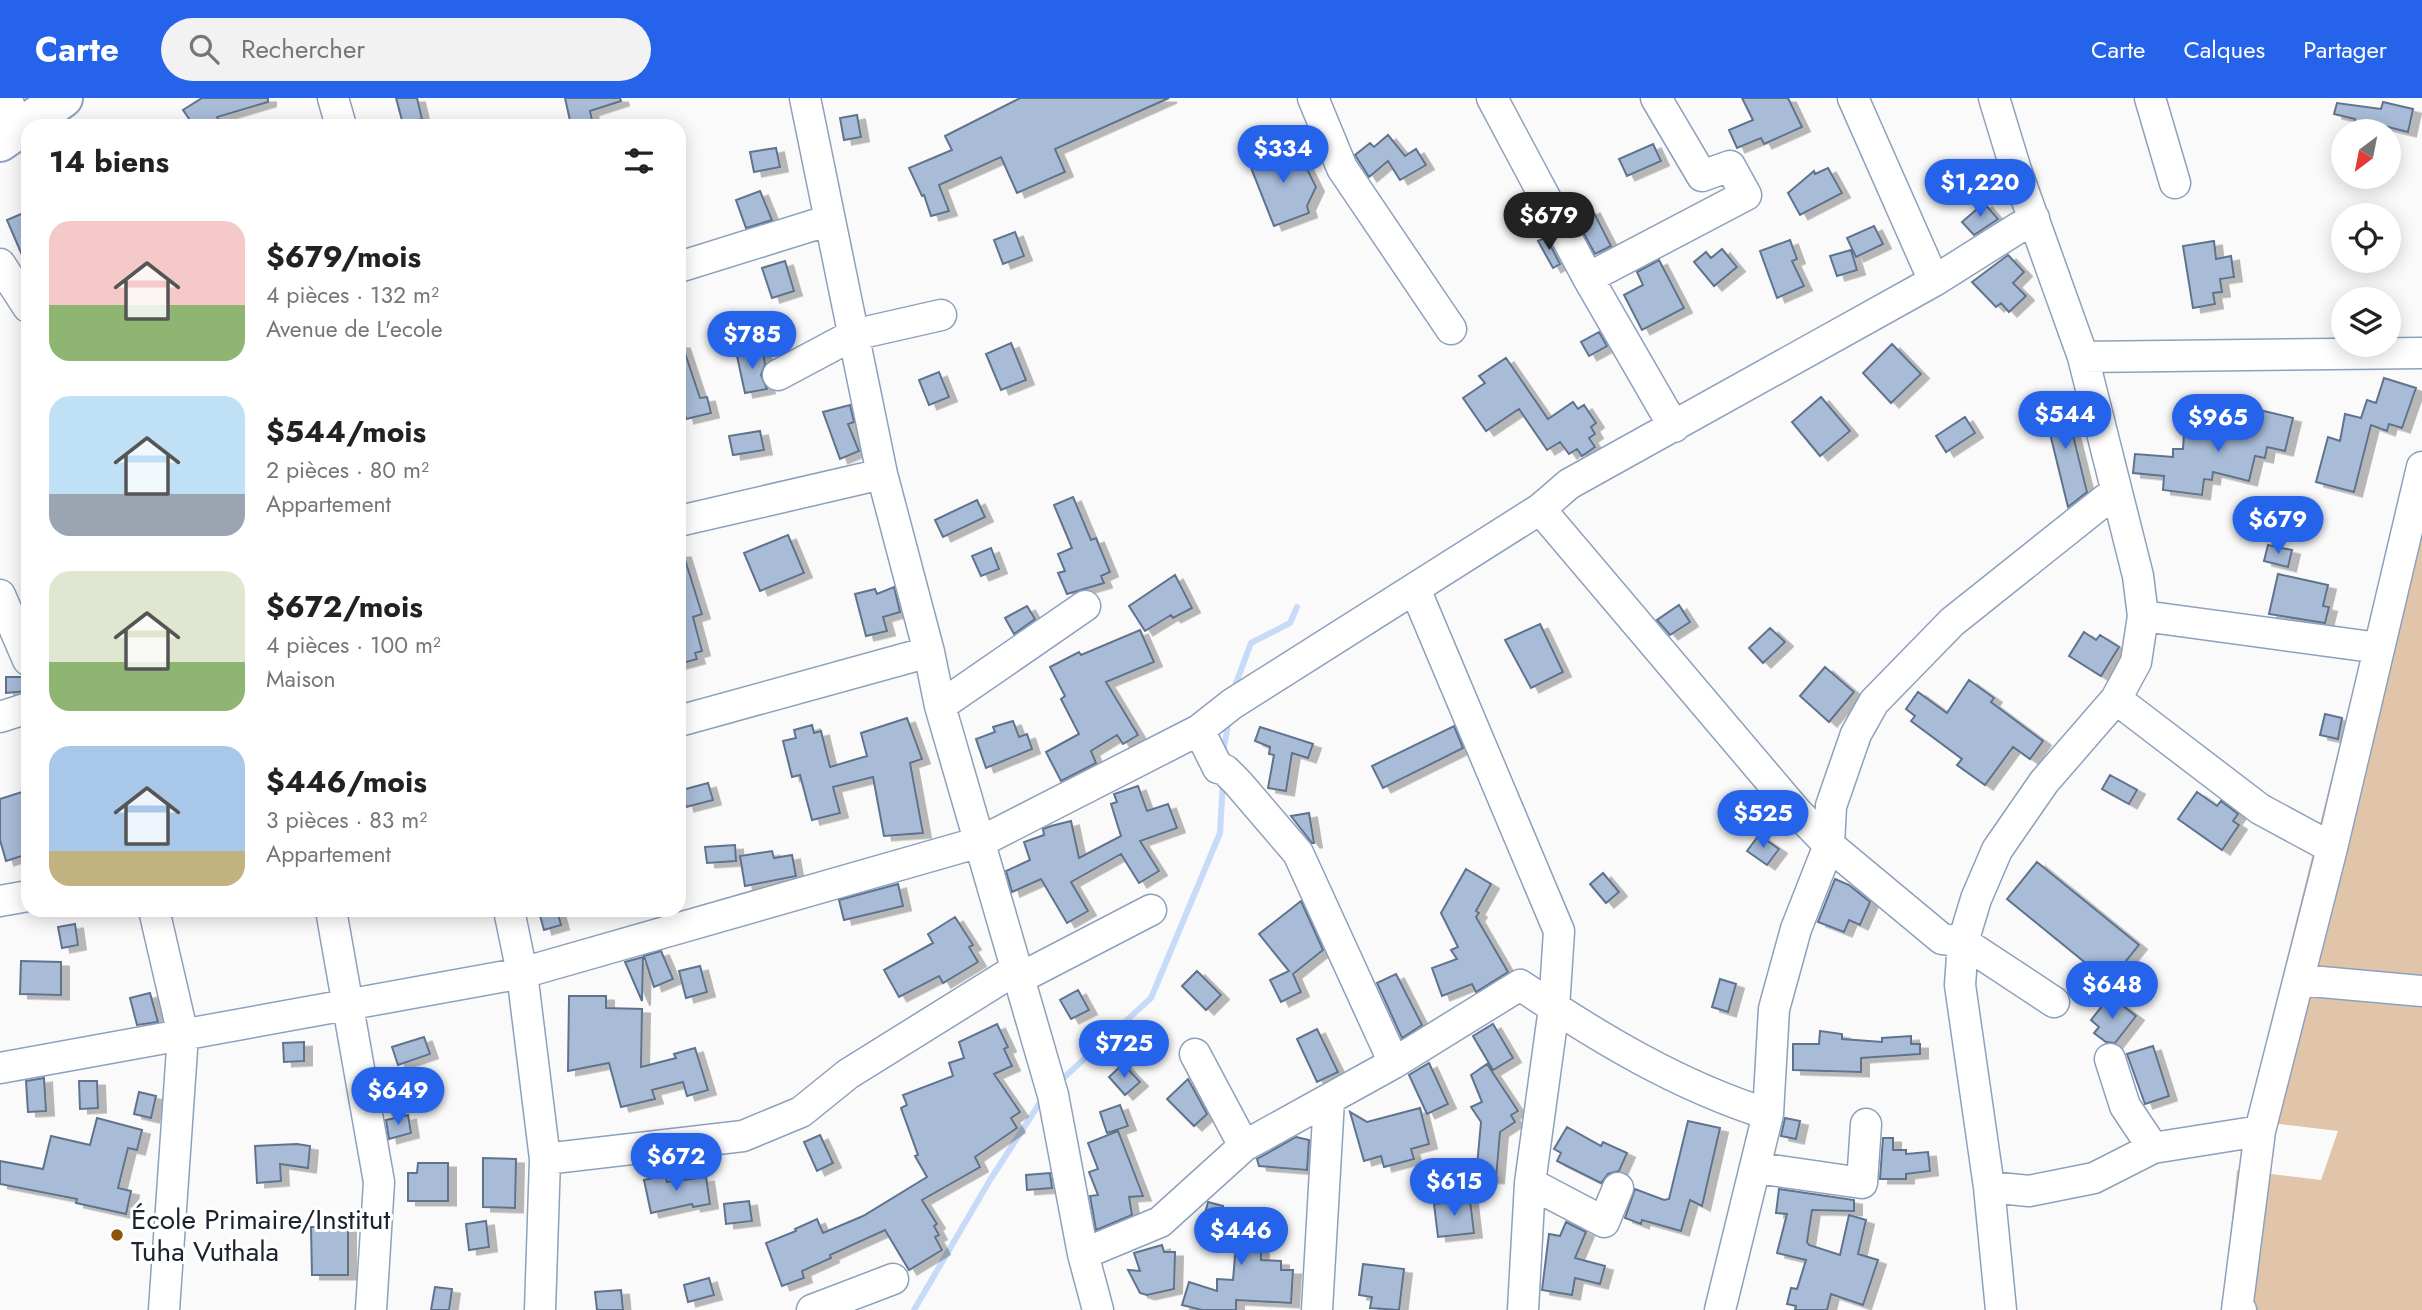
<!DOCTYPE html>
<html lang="fr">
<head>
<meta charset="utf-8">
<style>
	body { margin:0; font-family:Jost,sans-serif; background:#f2f2f2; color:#222; height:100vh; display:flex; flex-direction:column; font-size:26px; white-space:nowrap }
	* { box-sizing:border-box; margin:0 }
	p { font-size:23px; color:#767676 }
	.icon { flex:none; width:38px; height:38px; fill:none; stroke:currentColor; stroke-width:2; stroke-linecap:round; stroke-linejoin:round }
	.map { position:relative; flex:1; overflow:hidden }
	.details { position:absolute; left:21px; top:21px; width:665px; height:798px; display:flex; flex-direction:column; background:#fff; border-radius:21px; box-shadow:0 4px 18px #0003 }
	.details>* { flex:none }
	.needle { width:46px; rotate:212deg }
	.fabs { position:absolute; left:2331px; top:21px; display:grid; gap:14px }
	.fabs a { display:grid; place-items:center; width:70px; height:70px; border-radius:50%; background:#fff; box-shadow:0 4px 18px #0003; font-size:35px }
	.price { position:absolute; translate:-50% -60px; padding:0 16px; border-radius:24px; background:#2563eb; color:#fff; font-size:23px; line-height:46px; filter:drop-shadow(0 2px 4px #0008) }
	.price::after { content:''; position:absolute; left:50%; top:42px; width:21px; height:16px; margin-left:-10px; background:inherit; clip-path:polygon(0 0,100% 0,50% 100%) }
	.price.current { background:#222; color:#fff }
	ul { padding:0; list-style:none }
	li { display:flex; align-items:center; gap:21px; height:175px; padding:0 28px }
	li span { display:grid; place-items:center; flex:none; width:196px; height:140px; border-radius:21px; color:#555 }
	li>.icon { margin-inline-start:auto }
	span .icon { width:84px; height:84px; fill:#fffc; stroke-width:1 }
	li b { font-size:30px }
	h2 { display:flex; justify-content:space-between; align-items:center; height:84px; padding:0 28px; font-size:30px }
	header { display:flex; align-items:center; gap:42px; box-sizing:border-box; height:98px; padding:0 35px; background:#2563eb; color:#fff }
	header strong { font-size:33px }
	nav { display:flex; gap:38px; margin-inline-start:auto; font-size:24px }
	.search { width:490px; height:63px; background:#f2f2f2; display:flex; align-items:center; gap:18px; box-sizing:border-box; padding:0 24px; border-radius:38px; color:#767676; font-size:26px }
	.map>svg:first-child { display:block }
</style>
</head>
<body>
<header>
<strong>Carte</strong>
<div class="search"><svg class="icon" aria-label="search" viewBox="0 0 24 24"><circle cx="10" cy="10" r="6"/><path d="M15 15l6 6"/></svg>Rechercher</div>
<nav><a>Carte</a><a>Calques</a><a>Partager</a></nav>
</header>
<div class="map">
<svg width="2422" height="1212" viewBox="0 0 2422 1212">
	<defs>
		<filter id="shadow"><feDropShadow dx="8" dy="4.5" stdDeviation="0" flood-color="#0004"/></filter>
	</defs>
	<rect width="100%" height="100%" fill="#fafafa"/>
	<path fill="#e0c5ab" d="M2406 378 2422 379V1212H2230L2223 1209 2237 1072 2321 1082 2338 1033 2247 1022Z"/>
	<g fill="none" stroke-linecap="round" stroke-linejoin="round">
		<path stroke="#c7dbf8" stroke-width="6" d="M1232 596 1251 545 1290 525 1297 509
			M1223 655 1229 621
			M1058 985 1151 900 1220 735 1223 683
			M914 1212 990 1082 1043 1000"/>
	</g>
	<path fill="#a8bcd8" stroke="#61738d" stroke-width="2" filter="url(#shadow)" d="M202 0H268V4L217 19 223 28H194L183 12Z
		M396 0H417L422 21 403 26Z
		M565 0H620L621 3 590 13 592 22 571 27Z
		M1020 0H1169L1055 51 1065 74 1017 95 1001 59 939 87 949 113 931 118 924 97 922 98 909 70 952 52 945 38Z
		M1742 0H1788L1802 29 1764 46 1761 40 1737 50 1729 32 1753 22Z
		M2383 4 2413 11 2408 34 2372 25V30L2354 27 2355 21 2334 16 2337 5 2381 11Z
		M857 17 861 39 844 42 840 20Z
		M1388 37 1405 58 1416 51 1426 67 1400 82 1388 63 1369 79 1355 57 1370 45 1374 49Z
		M1653 46 1661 63 1627 78 1619 61Z
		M1283 49 1286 57 1303 63 1316 89 1307 108 1309 115 1274 128 1248 62Z
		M776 50 780 69 754 74 750 54Z
		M1828 70 1842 95 1800 117 1788 95 1814 73 1815 76Z
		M760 93 772 122 746 130 736 102Z
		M1984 105 1998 121 1974 137 1962 124Z
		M1592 111 1611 148 1595 156 1575 119Z
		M28 113V171L7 122Z
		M1874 128 1883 146 1856 159 1847 140Z
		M1015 134 1024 158 1003 166 994 142Z
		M1546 139 1560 166 1553 170 1538 143Z
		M1790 142 1797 161 1792 163 1804 188 1777 200 1760 153Z
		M2214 143 2216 161 2231 158 2234 179 2220 181 2222 194 2213 195 2215 206 2193 210 2183 148Z
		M1722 151 1737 169 1714 188 1694 164 1706 154 1711 160Z
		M1851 152 1857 172 1837 178 1830 158Z
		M2008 157 2024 174 2013 185 2026 198 2009 214 2001 205 1996 209 1972 184Z
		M1659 162 1684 210 1642 232 1624 197 1643 187 1637 174Z
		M785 163 794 193 772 200 762 170Z
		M1599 234 1607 248 1589 258 1581 244Z
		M1011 245 1026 282 1001 292 986 256Z
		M679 246H682L700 300 707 299 711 315 686 321 679 294Z
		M1892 246 1921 276 1891 305 1863 275Z
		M763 253 765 266 761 277 767 291 745 295 737 258Z
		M1506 260 1548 321 1573 304 1578 311 1584 307 1596 325 1591 329 1595 336 1589 340 1595 349 1582 358 1577 351 1569 356 1560 344 1547 352 1519 311 1486 333 1463 300 1485 285 1479 278Z
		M939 274 949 299 929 307 919 282Z
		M2384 280 2416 290 2402 330 2389 326 2387 333 2371 327 2354 394 2316 384 2328 339 2340 343 2345 316 2361 320 2367 302 2376 305Z
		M1821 299 1850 333 1820 358 1792 324Z
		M2064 301 2087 394 2068 409 2043 307Z
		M850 307 854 324 848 326 859 353 840 361 823 314Z
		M2247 309 2293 320 2285 353 2267 349 2265 360 2255 358 2249 383 2213 374 2212 382 2204 381 2202 397 2163 392 2164 378 2133 375 2135 356 2173 359V351H2183L2184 336 2240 341Z
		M1965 319 1975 335 1946 354 1936 338Z
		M760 333 764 352 733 357 729 338Z
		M1073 399 1091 442 1096 440 1110 474 1101 478 1104 485 1067 496 1058 475 1065 473 1058 456 1072 450 1054 407Z
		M977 402 985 419 943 439 935 422Z
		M788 437 804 475 760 493 744 455Z
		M2268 447 2292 452 2288 469 2264 463Z
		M991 450 999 471 981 478 972 458Z
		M679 455H683L702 516 693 519 702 553 695 555 697 561 679 566Z
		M2278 476 2328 487 2323 508 2329 509 2325 525 2269 516Z
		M1175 477 1192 510 1173 520 1171 517 1145 533 1129 508Z
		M894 489 900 514 883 519 887 533 866 538 855 496 875 491 877 496Z
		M1679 507 1690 524 1670 537 1657 522Z
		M1027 508 1035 521 1014 536 1005 520Z
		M1540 526 1563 574 1531 590 1505 542Z
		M1770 530 1785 544 1763 565 1749 550Z
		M1140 532 1154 564 1106 584 1138 637 1123 646 1117 637 1091 653 1096 665 1061 683 1046 654 1079 636 1061 601 1065 598 1050 569 1079 554 1081 557Z
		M2084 534 2096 542 2100 537 2119 549 2101 578 2069 558Z
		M1825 569 1854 594 1829 624 1800 598Z
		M6 579H28V593L6 595Z
		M1969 582 1994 600 1991 604 2043 643 2030 661 2013 649 1985 687 1957 667 1962 661 1911 623 1915 618 1906 611 1918 594 1947 615Z
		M2325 616 2342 620 2338 641 2320 637Z
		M907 620 922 661 910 665 923 735 884 738 873 679 833 689 840 715 812 722 800 677 792 679 783 643 796 640 794 632 812 627 814 635 821 633 830 669 867 658 861 635Z
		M1013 623 1019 639 1027 636 1032 651 986 670 976 641 995 634 993 629Z
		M1454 628 1463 650 1383 690 1372 668Z
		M1260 629 1313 646 1308 660 1292 655 1286 693 1268 690 1274 657 1269 656 1270 649 1255 643Z
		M2110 677 2137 692 2129 706 2102 691Z
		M708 685 713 702 686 709 682 692Z
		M1138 688 1147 713 1168 706 1177 730 1140 743 1159 773 1139 785 1121 756 1071 784 1088 813 1067 825 1041 781 1012 794 1006 773 1030 762 1024 744 1044 737 1043 731 1051 728 1071 723 1079 760 1121 738 1111 706 1117 704 1114 696Z
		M22 694 28 713V756L6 763 0 742V701Z
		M2197 694 2217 708 2221 703 2238 716 2233 723 2239 727 2222 752 2178 721Z
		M1309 715 1314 745H1312L1291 718Z
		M1759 737 1779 751 1767 767 1747 753Z
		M735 747 736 763 707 765 705 749Z
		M772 753 774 760 792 757 796 778 745 788 740 758Z
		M2037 764 2139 847 2109 884 2007 801Z
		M1466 771 1491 786 1476 813 1479 815 1476 819 1508 874 1476 894 1472 886 1442 898 1432 870 1457 861 1451 852 1458 849 1441 815Z
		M1603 775 1619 794 1606 805 1590 786Z
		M1835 781 1849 787 1870 804 1860 827 1849 822 1844 834 1818 824Z
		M898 786 903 808 844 822 839 802Z
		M1301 803 1323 852 1293 876 1301 894 1281 904 1270 882 1289 873 1259 836Z
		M557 812 561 827 544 832 539 814Z
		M955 819 973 847 969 849 978 864 943 885 939 878 899 899 884 872 933 845 928 836Z
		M75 826 78 847 62 850 58 829Z
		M661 853 673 881 654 889 644 858Z
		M643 859 642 903 625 864Z
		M21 863 61 864V897L20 896Z
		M700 868 707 894 686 900 679 873Z
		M1197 873 1221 897 1206 912 1182 888Z
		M1396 876 1422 927 1402 940 1377 885Z
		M1720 881 1736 886 1728 914 1712 909Z
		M1078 892 1089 912 1071 921 1060 902Z
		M150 895 158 924 137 927 130 900Z
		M569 898H606V910L642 911 641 969 676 960 674 956 695 950 708 992 687 998 683 984 652 992 655 1001 621 1009 609 965 568 973Z
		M2110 898 2136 918 2115 945 2106 944 2094 935 2099 929 2091 922Z
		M997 926 1008 949 1004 951 1012 968 994 976 1020 1014 1011 1020 1017 1030 975 1059 980 1069 922 1102 937 1126 934 1128 939 1137 935 1139 942 1152 909 1172 885 1132 830 1157 831 1160 802 1173 804 1180 782 1188 766 1145 796 1133 795 1131 817 1121 823 1135 863 1118 927 1079 915 1058 918 1057 901 1010 907 1007 903 997 953 978 949 965 964 960 959 944Z
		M1493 926 1513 960 1493 972 1473 938Z
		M1317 931 1338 974 1317 984 1297 941Z
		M1820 933 1842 936V941L1882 944V940L1911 938V946H1920V956L1861 960V974L1793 972V946H1819Z
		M424 939 430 956 398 967 392 949Z
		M304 944V963L284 964 283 945Z
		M2153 948 2169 998 2145 1006 2127 956Z
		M1429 965 1448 1006 1427 1016 1409 977Z
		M1123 966 1140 984 1125 997 1109 979Z
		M1487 966 1518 1013 1511 1017 1515 1024 1500 1034 1496 1081 1476 1079 1481 1024 1471 1009 1482 1004 1471 977Z
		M44 980 46 1013 28 1014 26 983Z
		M1188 981 1207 1016 1194 1028 1167 1001Z
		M79 983H97L98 1010 80 1011Z
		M139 994 156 998 151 1020 134 1016Z
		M1120 1007 1128 1028 1107 1035 1100 1014Z
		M1420 1010 1429 1046 1411 1051 1414 1061 1384 1069 1381 1058 1364 1063 1350 1014 1367 1024Z
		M408 1017 411 1035 389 1041 386 1022Z
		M97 1020 142 1032 137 1052 128 1050 118 1090 131 1093 126 1116 76 1105 77 1101 0 1086V1063L43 1071 51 1038 90 1047Z
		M1785 1020 1800 1023 1796 1041 1781 1038Z
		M1688 1023 1720 1030 1702 1108 1690 1102 1681 1133 1642 1122 1641 1126 1625 1120 1635 1091 1664 1102 1669 1101Z
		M1567 1029 1601 1048 1603 1044 1627 1055 1619 1073 1608 1076 1601 1085 1557 1063 1561 1055 1554 1051Z
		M1118 1033 1143 1098 1129 1099 1132 1117 1096 1132 1090 1098 1098 1097 1089 1074 1098 1071 1088 1045Z
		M820 1037 833 1065 817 1073 804 1044Z
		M1296 1039 1309 1042 1307 1072 1259 1068 1257 1061Z
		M1883 1040H1893V1052H1906V1056L1928 1054 1930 1073 1906 1076V1081H1880Z
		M297 1046 310 1048 308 1070 280 1066 281 1083 257 1085 255 1048Z
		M483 1060 516 1061 515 1110 483 1109Z
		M418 1065H448V1103H408V1075H417Z
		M1050 1075 1052 1090 1027 1092 1026 1077Z
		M666 1077 667 1084 706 1079 710 1106 693 1109 692 1106 651 1115 644 1082Z
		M1779 1091 1854 1102V1113L1812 1112 1807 1144 1809 1147 1840 1157 1849 1117 1866 1122 1858 1156 1878 1162 1863 1207 1831 1196 1827 1212H1795L1796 1208 1787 1206 1791 1190 1797 1191 1806 1162 1777 1155 1787 1116 1776 1115Z
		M1470 1102 1474 1135 1438 1139 1434 1106Z
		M749 1103 752 1123 726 1126 724 1106Z
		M1208 1104 1223 1108 1222 1114 1244 1120H1260L1261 1162 1281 1163V1172H1293L1291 1205 1236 1202V1212H1202L1182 1207 1189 1184 1217 1193V1181L1233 1182 1236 1147H1228V1141L1200 1134Z
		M486 1123 489 1149 469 1152 466 1126Z
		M1566 1124 1586 1134 1575 1160 1605 1168 1600 1186 1575 1180 1572 1197 1542 1192 1549 1136 1560 1138Z
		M311 1129H348V1177H312Z
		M1162 1147 1164 1154H1175L1174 1191 1147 1197 1140 1195 1128 1172 1140 1173 1134 1155Z
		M1363 1166 1404 1171 1399 1212 1370 1210 1372 1199 1359 1197Z
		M709 1180 714 1197 688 1204 684 1187Z
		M435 1189 452 1191 449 1212H431Z
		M621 1192 623 1212H597L595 1194Z"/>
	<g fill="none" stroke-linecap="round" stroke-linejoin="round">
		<g stroke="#8da1bd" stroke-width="33">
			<path id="minor" d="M7 0 17 32
				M333 0 341 28
				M805 0 882 376 929 554 940 608 1053 997 1083 1156 1098 1212
				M1313 0 1342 70 1451 231
				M1492 0 1588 180 1674 329
				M1853 0 1934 183
				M1994 0 2016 72 2083 259 2138 478 2143 518 2136 564 2116 601 2044 684 1997 752 1976 801 1963 844 1960 887 1989 1089 2001 1212
				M2150 0 2175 85
				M0 166 28 209
				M679 169 830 122
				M1588 180 1746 97 1730 68 1702 78 1656 0
				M2083 259 2422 255
				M778 277 853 237 941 217
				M1540 411 1796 713 1829 747 1942 841 1963 844 2054 904
				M679 423 882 376
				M1415 491 1559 833 1554 910 1530 1085 1523 1212
				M0 497 28 562
				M2143 518 2379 550
				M2116 601 2260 711 2332 750
				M940 608 1085 508
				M0 619 28 610
				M679 623 929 554
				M1199 632 1218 670 1225 672 1238 685 1298 755 1394 965
				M0 803 28 798
				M154 812 183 937 164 1212
				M331 812 379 1084 371 1212
				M509 812 522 875 545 1061 540 1212
				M1018 881 1151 812
				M2299 882 2422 893
				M1195 956 1244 1048
				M2110 961 2125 1008 2153 1050
				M0 970 522 875 980 744 1199 632 1232 606 1540 411 1569 386 1934 183 2034 120
				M545 1061 743 1038 801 1014 848 976 1015 872
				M1757 1070 1862 1085 1866 1026
				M1530 1085 1604 1124 1618 1090
				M1989 1089 2029 1093 2094 1080 2153 1050 2260 1033
				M1083 1156 1160 1124 1244 1048 1394 965 1520 887C1598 939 1678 988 1768 1016
				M812 1212 893 1181
				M1317 1212 1329 1002
				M1720 1212 1768 1016 1774 911 1796 831 1829 747 1831 708 1856 636 1874 604 1952 524 2115 394
				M2241 1212H2237L2260 1033 2332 750 2422 369"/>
		</g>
		<g stroke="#8da1bd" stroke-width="42">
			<path id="highway" d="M0 44 63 0"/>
		</g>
		<use href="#minor" stroke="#fff" stroke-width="30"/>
		<use href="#highway" stroke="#fff" stroke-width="38"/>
	</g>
	<circle fill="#8b5505" stroke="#fff" stroke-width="2.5" cx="117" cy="1137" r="7"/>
	<g text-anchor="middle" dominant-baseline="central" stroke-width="6" stroke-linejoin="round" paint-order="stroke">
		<g font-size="28" fill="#1b232e" stroke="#fff" text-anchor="start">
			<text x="131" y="1121">École Primaire/Institut<tspan x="131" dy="32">Tuha Vuthala</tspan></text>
		</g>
	</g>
</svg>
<div class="fabs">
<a><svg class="needle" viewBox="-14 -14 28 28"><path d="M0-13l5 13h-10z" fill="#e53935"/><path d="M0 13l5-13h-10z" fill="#767676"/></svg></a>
<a><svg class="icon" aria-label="locate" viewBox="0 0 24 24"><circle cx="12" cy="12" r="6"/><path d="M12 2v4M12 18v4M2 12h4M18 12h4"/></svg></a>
<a><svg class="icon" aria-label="layers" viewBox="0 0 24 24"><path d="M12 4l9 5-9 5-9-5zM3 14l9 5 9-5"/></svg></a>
</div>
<b class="price" style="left:1283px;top:87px">$334</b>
<b class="price" style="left:1980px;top:121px">$1,220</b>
<b class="price current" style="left:1549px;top:154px">$679</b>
<b class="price" style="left:752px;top:273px">$785</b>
<b class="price" style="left:2065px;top:353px">$544</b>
<b class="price" style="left:2218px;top:356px">$965</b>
<b class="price" style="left:2278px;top:458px">$679</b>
<b class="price" style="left:1763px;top:752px">$525</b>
<b class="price" style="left:2112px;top:923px">$648</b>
<b class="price" style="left:1124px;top:982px">$725</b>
<b class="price" style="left:398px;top:1029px">$649</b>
<b class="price" style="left:676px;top:1095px">$672</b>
<b class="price" style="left:1454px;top:1120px">$615</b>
<b class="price" style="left:1241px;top:1169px">$446</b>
<section class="details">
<h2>14 biens<svg class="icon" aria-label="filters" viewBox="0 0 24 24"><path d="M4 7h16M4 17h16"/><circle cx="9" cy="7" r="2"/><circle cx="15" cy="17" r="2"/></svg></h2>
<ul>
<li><span style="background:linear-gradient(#f6c9c9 60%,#8fb573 0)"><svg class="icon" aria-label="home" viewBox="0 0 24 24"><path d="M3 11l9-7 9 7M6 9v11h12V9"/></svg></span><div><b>$679/mois</b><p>4 pièces · 132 m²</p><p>Avenue de L'ecole</p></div></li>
<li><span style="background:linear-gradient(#bfe0f5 70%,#9aa5b1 0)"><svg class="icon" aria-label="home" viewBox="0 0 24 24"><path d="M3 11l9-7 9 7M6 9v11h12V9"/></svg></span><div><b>$544/mois</b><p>2 pièces · 80 m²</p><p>Appartement</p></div></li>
<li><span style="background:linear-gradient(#dfe7d0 65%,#8fb573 0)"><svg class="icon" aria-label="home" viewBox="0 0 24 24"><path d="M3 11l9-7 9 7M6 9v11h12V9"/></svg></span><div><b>$672/mois</b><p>4 pièces · 100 m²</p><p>Maison</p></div></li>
<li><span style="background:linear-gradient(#a9c7e8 75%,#c2b280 0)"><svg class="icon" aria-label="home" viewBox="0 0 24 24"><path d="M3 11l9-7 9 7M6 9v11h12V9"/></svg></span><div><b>$446/mois</b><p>3 pièces · 83 m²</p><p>Appartement</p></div></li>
</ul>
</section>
</div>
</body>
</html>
